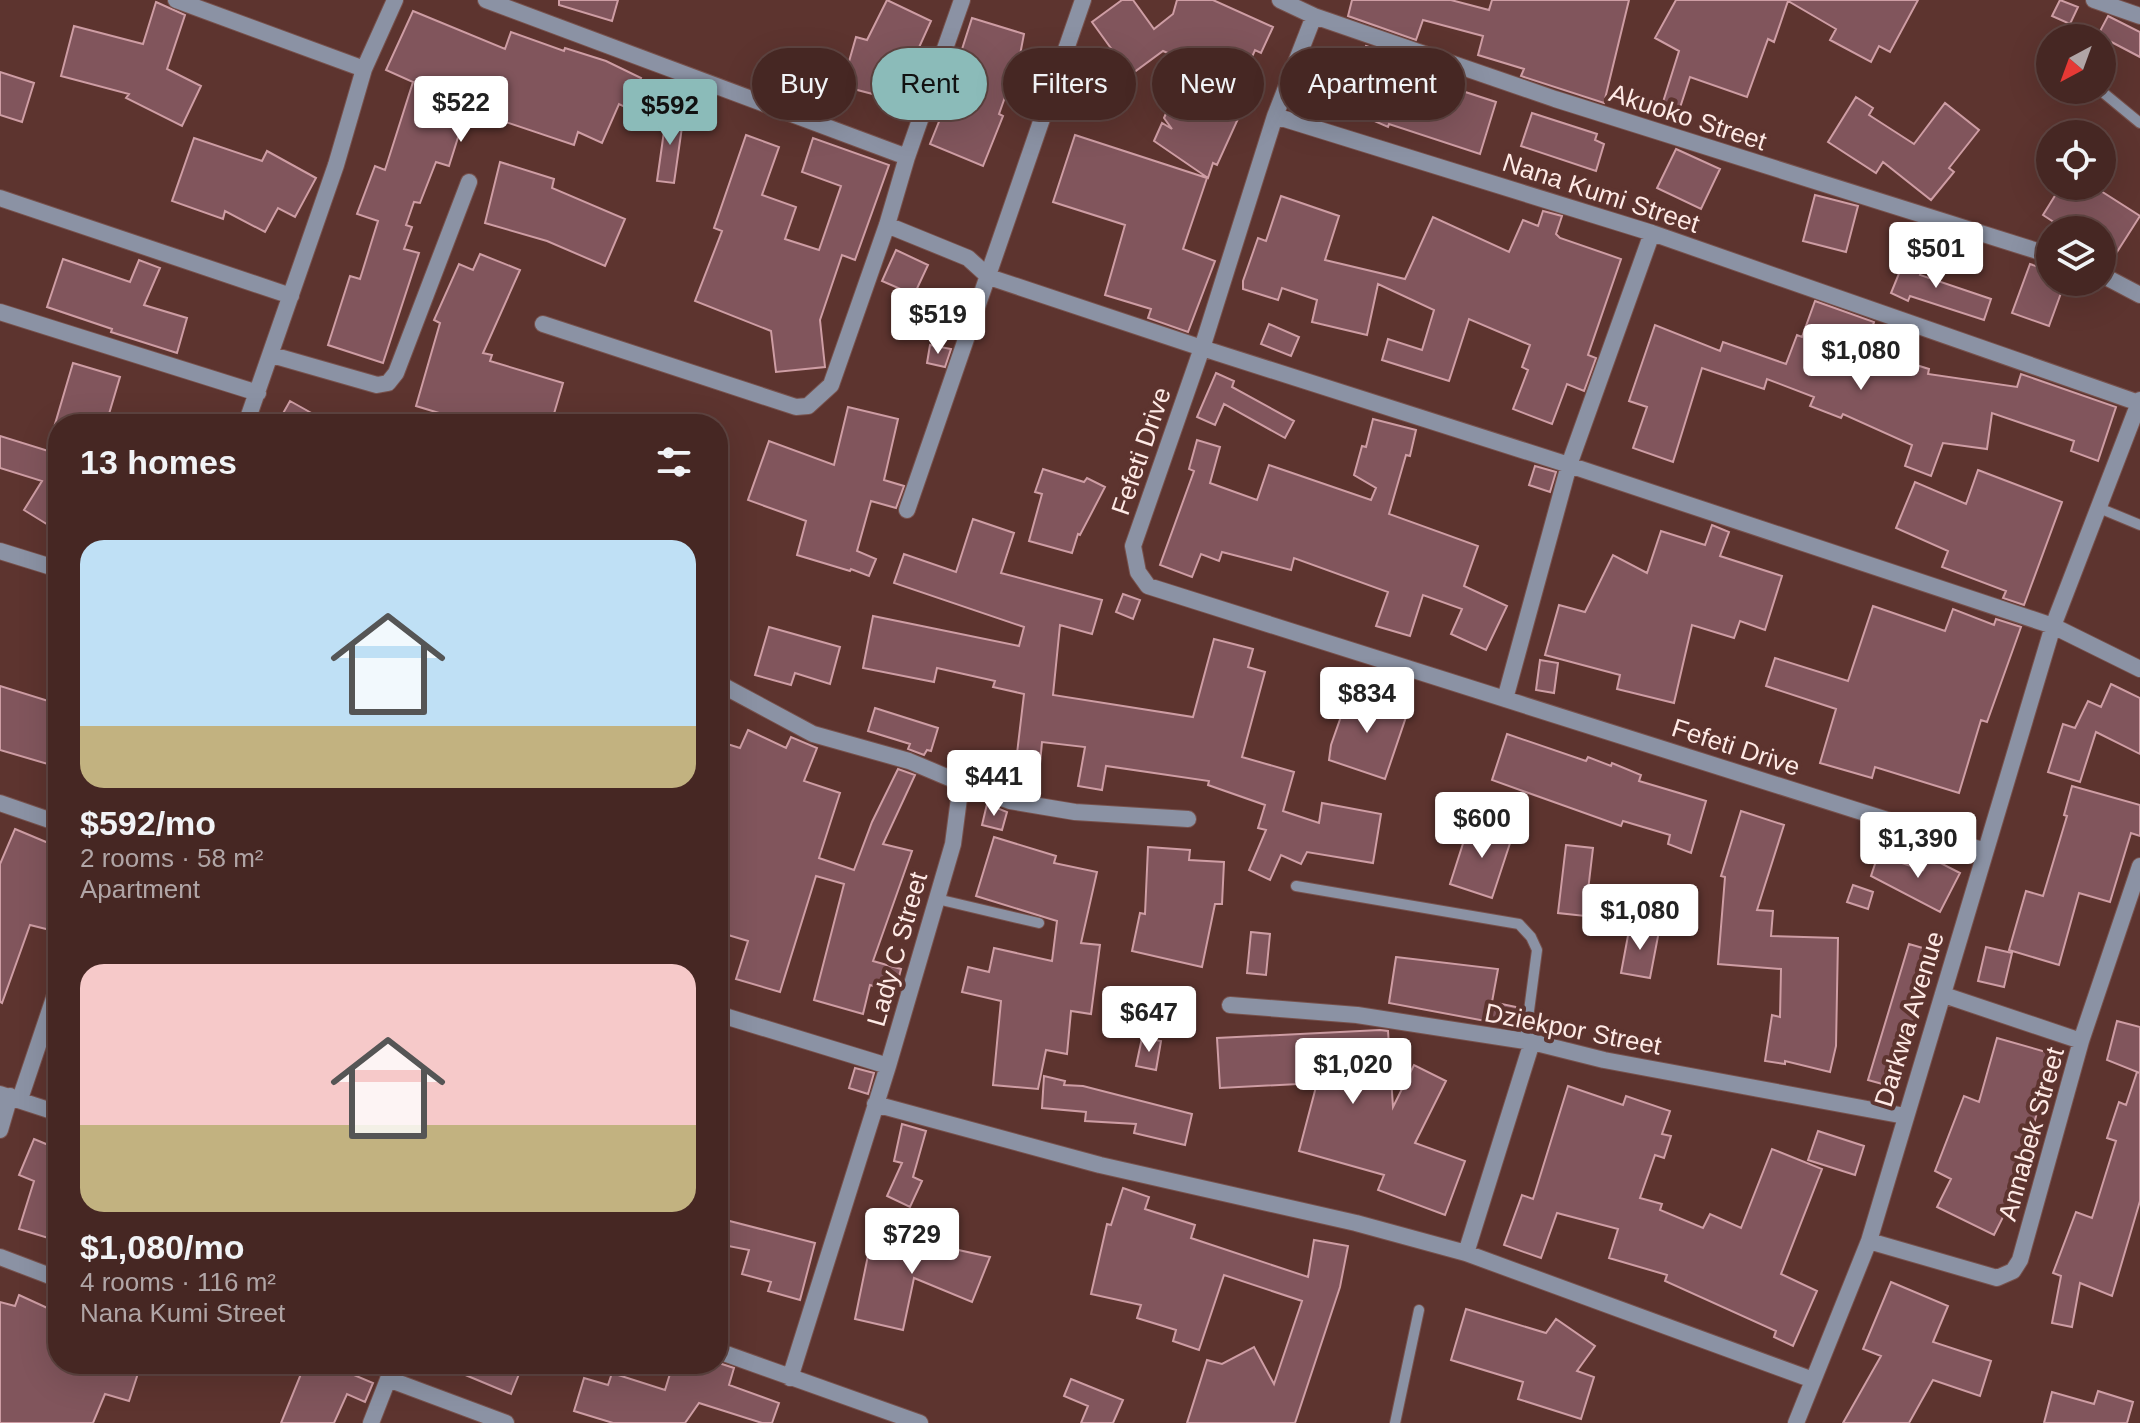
<!DOCTYPE html>
<html lang="en">
<head>
<meta charset="utf-8">
<style>
	body { margin:0; font-family:Arial,sans-serif; background:#503330; color:#f1f3f6; height:100vh; display:flex; flex-direction:column; font-size:30px; white-space:nowrap }
	* { box-sizing:border-box; margin:0 }
	p { font-size:26px; color:#b0a5a6 }
	.icon { flex:none; width:44px; height:44px; fill:none; stroke:currentColor; stroke-width:2; stroke-linecap:round; stroke-linejoin:round }
	.map { position:relative; flex:1; overflow:hidden }
	.drawer { position:absolute; left:48px; top:414px; width:680px; height:960px; display:flex; flex-direction:column; background:#462723; border-radius:32px; box-shadow:0 8px 32px #0002,0 0 0 2px #5e4441 }
	.drawer>* { flex:none }
	.top-card { position:absolute; left:752px; top:48px; width:760px; height:72px; display:flex; gap:16px }
	.needle { width:52px; rotate:221deg }
	.tools { position:absolute; left:2036px; top:24px; display:grid; gap:16px }
	.tools a { display:grid; place-items:center; width:80px; height:80px; border-radius:50%; background:#462723; box-shadow:0 8px 32px #0002,0 0 0 2px #5e4441; font-size:40px }
	.price { position:absolute; translate:-50% -68px; padding:0 18px; border-radius:8px; background:#fff; color:#222; font-size:26px; line-height:52px; filter:drop-shadow(0 2px 4px #0008) }
	.price::after { content:''; position:absolute; left:50%; top:48px; width:24px; height:18px; margin-left:-12px; background:inherit; clip-path:polygon(0 0,100% 0,50% 100%) }
	.price.active { background:#8bbbb9; color:#111 }
	ul { padding:0; list-style:none }
	li { display:grid; align-content:center; gap:16px; height:424px; padding:0 32px }
	li span { display:grid; place-items:center; height:248px; border-radius:24px; color:#555 }
	li>.icon { margin-inline-start:auto }
	span .icon { width:144px; height:144px; fill:#fffc; stroke-width:1 }
	li b { font-size:34px }
	h2 { display:flex; justify-content:space-between; align-items:center; height:96px; padding:0 32px; font-size:34px }
	.pill { padding:0 28px; border-radius:36px; background:#462723; box-shadow:0 8px 32px #0002,0 0 0 2px #5e4441; font-size:28px; line-height:72px }
	.pill.active { background:#8bbbb9; color:#111 }
	.map>svg:first-child { display:block }
</style>
</head>
<body>
<div class="map">
<svg width="2140" height="1423" viewBox="0 0 2140 1423">
	<rect width="100%" height="100%" fill="#5d342f"/>
	<path fill="#81555c" stroke="#ce9da4" stroke-width="2" d="M559 0H618L612 21 559 5Z
		M887 0 931 21 916 54 920 55 907 103 842 86 856 37 867 40Z
		M1122 0H1133L1154 29 1173 14 1177 0H1213L1273 27 1261 53 1255 50 1231 105 1242 110 1217 165 1213 163 1208 178 1154 141 1162 123 1172 129 1164 118 1189 62 1163 51 1114 87 1126 58 1113 51 1092 22Z
		M1352 0H1451L1489 10 1492 0H1629L1604 103 1521 76 1524 69 1478 55 1483 36 1423 20 1416 40 1348 16Z
		M1676 0H1918L1890 52 1879 46 1871 62 1830 40 1836 29 1788 1 1774 42 1768 39 1747 97 1690 77 1675 123 1658 118 1679 51 1655 38Z
		M2060 0 2078 7 2070 24 2052 16Z
		M156 2 185 15 167 69 201 86 182 126 126 98 129 94 61 76 74 26 143 44Z
		M413 11 505 49 511 32 564 51 565 48 606 61 641 78 627 108 619 104 602 143 578 132 574 145 467 109 449 166 436 162 420 203 414 202 406 225 412 227 404 249 419 253 383 363 328 345 350 276 360 279 378 221 357 214 375 166 385 170 413 82 386 70Z
		M2108 16 2140 32V57L2098 35Z
		M972 18 1024 34 1020 55 999 114 1003 116 983 166 930 144 959 72 955 71Z
		M1366 46 1409 60 1405 68 1411 71 1410 74 1496 102 1480 154 1389 124 1388 127 1340 106Z
		M0 72 34 83 22 122 0 115Z
		M1088 74 1108 87 1097 102 1078 89Z
		M1312 80 1339 89 1331 111 1304 102Z
		M1856 97 1873 108 1869 115 1914 144 1945 103 1979 130 1949 168 1954 172 1931 200 1883 162 1876 173 1828 142Z
		M667 110 684 113 674 183 657 181Z
		M1532 113 1597 134 1595 140 1604 144 1596 171 1521 146Z
		M746 135 779 147 762 195 796 207 785 239 819 250 841 186 802 172 813 138 889 165 855 260 842 255 820 320 825 367 776 372 771 331 695 301 722 231 714 228Z
		M1075 135 1207 178 1183 249 1215 261 1188 332 1148 318 1151 309 1105 295 1125 225 1053 202Z
		M194 138 262 161 267 151 316 178 295 217 278 208 265 232 225 211 223 219 172 201Z
		M1676 149 1720 169 1701 209 1657 188Z
		M500 162 554 179 552 188 625 219 605 266 547 241 485 223Z
		M2061 186H2093L2140 216 2108 266 2102 264V230H2066L2043 215Z
		M1815 195 1858 206 1846 252 1803 241Z
		M1281 196 1339 216 1325 260 1405 279 1433 217 1509 252 1523 220 1538 226 1543 211 1562 216 1556 234 1560 238 1621 259 1588 355 1596 358 1584 391 1567 384 1552 424 1513 409 1528 370 1522 367 1530 345 1469 319 1449 381 1382 360 1388 339 1422 350 1434 310 1378 284 1367 335 1312 322 1317 300 1282 288 1278 300 1243 289V281L1258 238 1266 241Z
		M1909 249 1927 257 1920 275 1991 299 1984 320 1910 296 1908 301 1891 293Z
		M896 250 928 265 914 295 882 281Z
		M480 254 520 270 483 353 492 355 490 361 563 383 551 424H492L473 419 472 423 416 406 440 323 434 320 459 264 473 270Z
		M63 259 130 282 139 260 160 268 144 305 187 318 177 353 111 332 112 329 47 307Z
		M2030 264 2050 271V282H2065L2049 326 2012 313Z
		M1815 301 1874 322 1865 349 1929 369 1928 374 2017 387 2021 374 2116 407 2098 461 2071 451 2074 441 1992 413 1987 449 1943 443 1931 476 1905 466 1912 445 1843 414 1841 418 1810 406 1814 397 1767 379 1764 389 1702 368 1673 462 1633 448 1647 407 1629 401 1655 325 1720 351 1723 342 1786 364 1797 335 1802 337Z
		M1269 324 1299 337 1291 356 1261 344Z
		M930 345 951 349 945 367 927 363Z
		M73 363 120 377 106 424H55Z
		M1216 373 1234 381 1232 387 1294 421 1285 438 1224 404 1215 425 1197 417Z
		M290 401 331 424H277Z
		M848 407 898 419 884 480 904 486 896 508 871 501 857 551 876 559 869 576 851 569 850 571 797 555 806 521 748 500 769 441 834 465Z
		M1373 419 1416 430 1410 456 1406 455 1389 514 1478 546 1464 586 1507 606 1486 650 1451 634 1462 609 1423 595 1410 636 1376 626 1388 592 1294 558 1291 570 1222 552 1219 561 1201 554 1192 577 1160 565 1194 471 1189 469 1197 440 1220 447 1210 483 1257 500 1269 465 1371 500 1376 488 1354 475 1362 446 1366 447Z
		M0 436 58 454V531L24 510 42 481 0 468Z
		M1535 466 1556 472 1550 492 1529 485Z
		M1043 469 1084 482 1087 478 1105 487 1080 535 1078 534 1072 553 1029 541 1042 494 1035 492Z
		M1978 470 2062 502 2024 605 2003 598 2006 591 1942 567 1948 551 1896 528 1915 482 1966 504Z
		M973 519 1014 533 1001 573 1102 600 1092 634 1060 625 1053 695 1193 717 1214 639 1253 649 1248 667 1265 672 1242 757 1294 772 1283 811 1319 823 1322 803 1381 814 1373 863 1307 852 1301 864 1281 855 1270 880 1249 870 1266 830 1258 828 1265 805 1208 785 1209 781 1106 766 1102 790 1078 786 1085 747 1042 742 1040 764 1016 762 1024 694 993 687 995 681 937 668 934 682 863 668 873 616 1019 646 1024 627 894 583 904 554 956 572Z
		M1712 525 1729 532 1720 556 1782 576 1765 630 1740 621 1734 638 1692 625 1674 703 1617 689 1620 675 1545 655 1559 605 1585 612 1613 555 1647 573 1661 531 1705 545Z
		M1123 594 1140 600 1133 619 1116 612Z
		M1873 606 1945 631 1953 609 1994 625 1996 619 2021 627 1987 722 1981 720 1959 793 1875 767 1872 778 1820 763 1836 709 1766 686 1775 658 1848 681Z
		M769 627 840 647 830 684 795 673 791 685 755 675Z
		M1540 660 1558 663 1554 693 1536 690Z
		M2111 684 2140 698V754L2096 732 2080 782 2048 772 2063 724 2075 728 2088 701 2101 707Z
		M0 686 58 704V767L0 750Z
		M1350 691 1408 711 1385 779 1329 760 1331 745Z
		M875 708 938 728 931 751 927 750 924 755 908 749 910 744 868 731Z
		M748 730 786 748 791 737 817 748 804 781 840 793 819 858 854 870 872 822 898 769 915 775 883 844 912 851 873 961 901 969 895 992 870 985 863 1014 814 1000 844 884 816 876 780 992 736 979 748 941 718 932V741L740 748Z
		M1507 734 1586 761 1588 757 1611 766 1612 763 1641 775 1639 781 1706 801 1691 853 1668 844 1670 835 1623 821 1621 826 1492 780Z
		M2072 786 2140 805V836L2131 833 2110 902 2079 893 2059 965 2009 950 2026 891 2043 896 2067 816 2064 815Z
		M987 804 1007 812 1002 830 982 825Z
		M1741 811 1784 825 1757 910 1773 911 1771 936 1838 938 1836 1046 1830 1072 1785 1061V1064L1765 1061 1772 1015 1780 1017 1781 969 1718 964 1725 877 1721 876Z
		M1497 826 1514 831 1492 898 1450 884 1468 828 1495 833Z
		M15 829 58 847V932L30 925 2 1003 0 1002V864Z
		M994 837 1056 856 1054 863 1097 872 1081 943 1100 945 1091 1014 1071 1011 1067 1054 1046 1050 1038 1089 993 1085 1001 1001 962 992 968 967 989 972 994 948 1052 961 1057 921 976 896Z
		M1566 845 1593 848 1585 916 1558 913Z
		M1148 847 1190 850 1189 860 1224 862 1222 904H1215L1202 967 1132 951 1140 913 1145 914Z
		M1878 855 1923 870 1929 857 1960 873 1940 912 1871 876Z
		M1853 885 1873 892 1868 909 1847 902Z
		M1630 925 1659 931 1650 978 1621 973Z
		M1251 932 1270 934 1266 975 1247 973Z
		M1909 944 1933 951 1897 1088 1868 1080Z
		M1986 947 2012 953 2004 987 1978 981Z
		M1396 957 1498 969 1492 1002 1521 1008 1518 1027 1389 1003Z
		M2117 1021 2140 1027V1201L2112 1296 2080 1283 2072 1327 2052 1323 2061 1276 2053 1273 2076 1212 2092 1218 2116 1141 2107 1138 2119 1102 2126 1105 2137 1072 2140 1073 2107 1060Z
		M1380 1030 1388 1031 1393 1107 1414 1065 1446 1081 1415 1143 1465 1161 1445 1215 1378 1190 1384 1175 1299 1151 1317 1083 1220 1088 1217 1038Z
		M1142 1038 1161 1041 1156 1070 1136 1066Z
		M1997 1038 2053 1054 2035 1120 2007 1196 2012 1199 1994 1235 1937 1207 1951 1179 1935 1171 1964 1096 1979 1102Z
		M855 1068 874 1073 868 1094 849 1088Z
		M1044 1076 1065 1081 1064 1085 1083 1086 1192 1114 1185 1145 1134 1133 1136 1124 1085 1121 1086 1112 1042 1108Z
		M1568 1086 1623 1105 1626 1096 1670 1111 1662 1134 1671 1136 1664 1158 1655 1155 1640 1198 1662 1204 1660 1210 1703 1228 1710 1214 1741 1228 1772 1149 1822 1169 1781 1274 1817 1291 1793 1346 1774 1337 1776 1331 1665 1281 1667 1275 1609 1258 1618 1229 1557 1213 1541 1258 1504 1245 1522 1195 1533 1199Z
		M902 1124 926 1131 913 1177 922 1181 910 1207 887 1196 902 1163 894 1161Z
		M1818 1131 1864 1146 1855 1175 1808 1160Z
		M34 1139 58 1149V1241L19 1229 34 1181 19 1175Z
		M1123 1188 1149 1197 1145 1209 1195 1225 1191 1238 1308 1277 1314 1240 1348 1246 1340 1287 1295 1423H1187L1207 1360 1222 1364 1254 1347 1274 1384 1302 1301 1224 1275 1199 1350 1173 1341 1176 1330 1137 1318 1141 1305 1091 1294 1107 1224 1111 1225Z
		M718 1218 815 1243 800 1300 768 1291 771 1282 742 1274 749 1250 718 1244Z
		M873 1231 990 1257 972 1302 914 1278 903 1330 855 1319Z
		M1891 1282 1948 1306 1933 1342 1991 1361 1980 1396 1933 1380 1909 1423H1843L1881 1356 1863 1349Z
		M19 1295 54 1311 51 1317 58 1320V1364H141L129 1401 105 1394 93 1423H0V1302L15 1306Z
		M1466 1309 1546 1333 1556 1319 1595 1346 1577 1371 1594 1377 1581 1419 1518 1399 1523 1382 1451 1360Z
		M305 1364H328L373 1383 365 1402 347 1394 334 1423H281Z
		M439 1364H523L511 1394Z
		M673 1364H722L734 1368 729 1385 779 1403 772 1423H762L699 1403 685 1423H613L574 1411 584 1378 608 1385 612 1373 665 1390Z
		M1071 1379 1123 1400 1113 1423H1081L1088 1406 1064 1396Z
		M2098 1391 2133 1402 2127 1423H2044L2052 1392 2094 1404Z"/>
	<g fill="none" stroke-linecap="round" stroke-linejoin="round">
		<g stroke="#77514c" stroke-width="12">
			<path id="lane" d="M2100 90 2140 123
				M2099 508 2140 525
				M1296 886 1519 924 1531 937 1537 950 1525 1041
				M937 899 1039 923
				M1395 1423 1419 1310"/>
		</g>
		<g stroke="#77514c" stroke-width="18">
			<path id="street" d="M176 0 364 69 336 165 246 424
				M486 0 907 157 962 0
				M2094 0 2140 16
				M1314 16 1555 99 2050 255
				M364 69 395 0
				M1275 116 1314 16 1280 0
				M0 198 291 296
				M887 225 968 258 989 277 1202 348 1275 116 1652 233 2139 403
				M2102 275 2140 295
				M0 312 258 393
				M543 324 796 407 808 406 831 385 887 225 907 157
				M272 355 377 385 388 383 396 373 469 182
				M907 510 1083 0
				M0 551 58 569
				M718 683 813 734 909 761 961 783 953 844 888 1066 790 1378
				M1505 699 1569 465 1652 233
				M961 783 1010 801 1075 812 1188 819
				M0 803 58 823
				M1985 851 1148 586 1138 572 1133 546 1202 348 1569 465 2053 626 2140 669
				M1944 995 2081 1041
				M1230 1005 1357 1015 1532 1042 1604 1060 1905 1116
				M718 1014 888 1066
				M0 1094 58 1113
				M20 1099 58 986
				M875 1104 1100 1165 1356 1223 1466 1253 1813 1380
				M0 1130 10 1096
				M1869 1241 1997 1278 2013 1271 2020 1260 2081 1041 2140 866
				M1466 1253 1532 1042
				M0 1257 58 1279
				M718 1351 920 1423
				M388 1379 506 1423
				M371 1423 394 1364
				M1796 1423 1869 1241 2053 626 2140 400"/>
		</g>
		<use href="#lane" stroke="#8b92a4" stroke-width="10"/>
		<use href="#street" stroke="#8b92a4" stroke-width="16"/>
	</g>
	<g text-anchor="middle" dominant-baseline="central" stroke-width="8" stroke-linejoin="round" paint-order="stroke">
		<g font-size="26" fill="#fee9e5" stroke="#5d342f">
			<text transform="translate(1688 117) rotate(18)">Akuoko Street</text>
			<text transform="translate(1601 193) rotate(18)">Nana Kumi Street</text>
			<text transform="translate(1141 451) rotate(-71)">Fefeti Drive</text>
			<text transform="translate(1736 747) rotate(18)">Fefeti Drive</text>
			<text transform="translate(897 949) rotate(-74)">Lady C Street</text>
			<text transform="translate(1909 1019) rotate(-73)">Darkwa Avenue</text>
			<text transform="translate(1573 1029) rotate(11)">Dziekpor Street</text>
			<text transform="translate(2031 1134) rotate(-74)">Annabek Street</text>
		</g>
	</g>
</svg>
<div class="tools">
<a><svg class="needle" viewBox="-14 -14 28 28"><path d="M0-13l5 13h-10z" fill="#e53935"/><path d="M0 13l5-13h-10z" fill="#b0a5a6"/></svg></a>
<a><svg class="icon" aria-label="locate" viewBox="0 0 24 24"><circle cx="12" cy="12" r="6"/><path d="M12 2v4M12 18v4M2 12h4M18 12h4"/></svg></a>
<a><svg class="icon" aria-label="layers" viewBox="0 0 24 24"><path d="M12 4l9 5-9 5-9-5zM3 14l9 5 9-5"/></svg></a>
</div>
<b class="price" style="left:461px;top:144px">$522</b>
<b class="price active" style="left:670px;top:147px">$592</b>
<b class="price" style="left:1936px;top:290px">$501</b>
<b class="price" style="left:938px;top:356px">$519</b>
<b class="price" style="left:1861px;top:392px">$1,080</b>
<b class="price" style="left:1367px;top:735px">$834</b>
<b class="price" style="left:994px;top:818px">$441</b>
<b class="price" style="left:1482px;top:860px">$600</b>
<b class="price" style="left:1918px;top:880px">$1,390</b>
<b class="price" style="left:1640px;top:952px">$1,080</b>
<b class="price" style="left:1149px;top:1054px">$647</b>
<b class="price" style="left:1353px;top:1106px">$1,020</b>
<b class="price" style="left:912px;top:1276px">$729</b>
<div class="top-card">
<a class="pill">Buy</a>
<a class="pill active">Rent</a>
<a class="pill">Filters</a>
<a class="pill">New</a>
<a class="pill">Apartment</a>
</div>
<section class="drawer">
<h2>13 homes<svg class="icon" aria-label="filters" viewBox="0 0 24 24"><path d="M4 7h16M4 17h16"/><circle cx="9" cy="7" r="2"/><circle cx="15" cy="17" r="2"/></svg></h2>
<ul>
<li><span style="background:linear-gradient(#bfe0f5 75%,#c2b280 0)"><svg class="icon" aria-label="home" viewBox="0 0 24 24"><path d="M3 11l9-7 9 7M6 9v11h12V9"/></svg></span><div><b>$592/mo</b><p>2 rooms · 58 m²</p><p>Apartment</p></div></li>
<li><span style="background:linear-gradient(#f6c9c9 65%,#c2b280 0)"><svg class="icon" aria-label="home" viewBox="0 0 24 24"><path d="M3 11l9-7 9 7M6 9v11h12V9"/></svg></span><div><b>$1,080/mo</b><p>4 rooms · 116 m²</p><p>Nana Kumi Street</p></div></li>
</ul>
</section>
</div>
</body>
</html>
